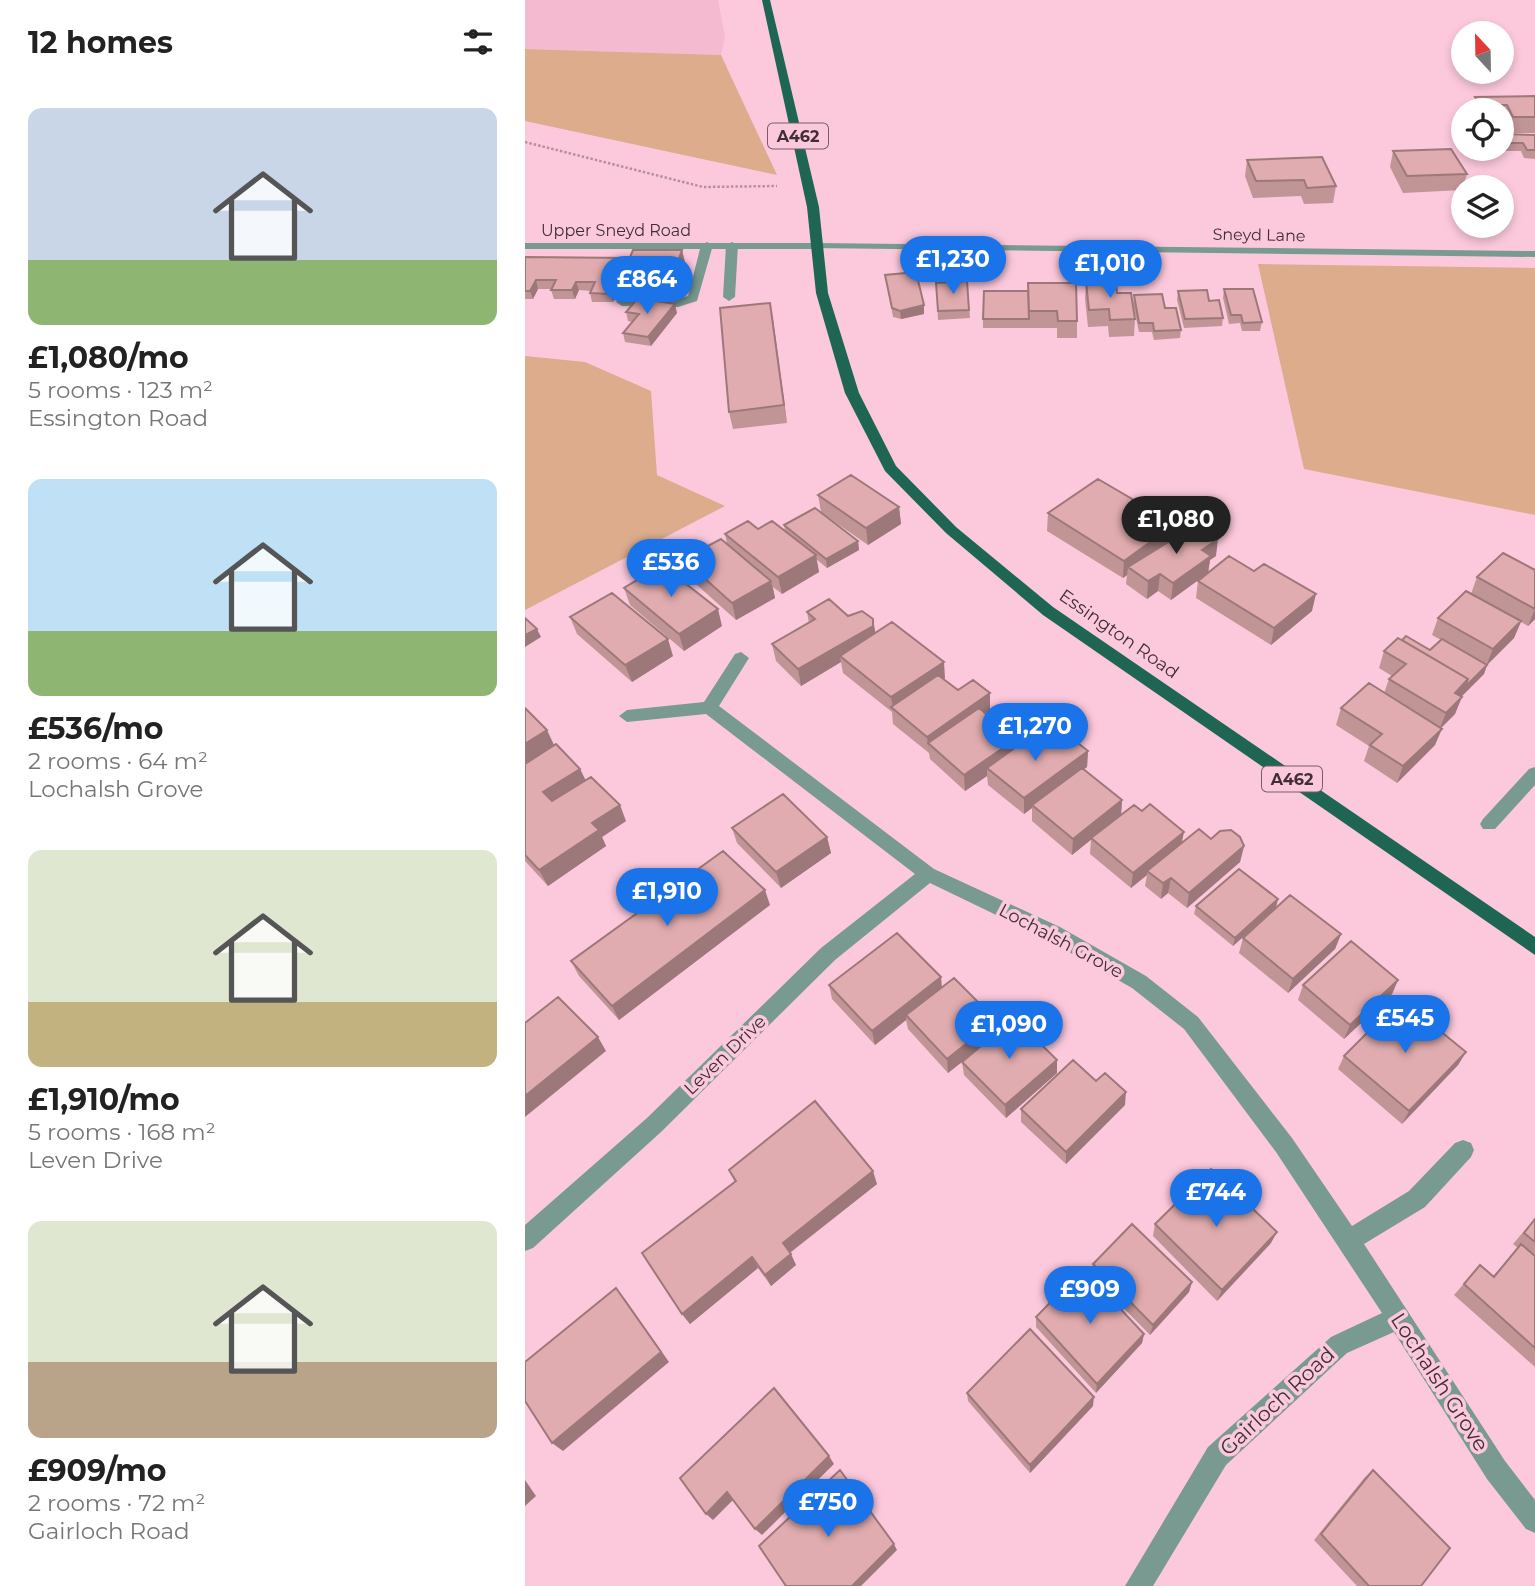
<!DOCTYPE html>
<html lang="en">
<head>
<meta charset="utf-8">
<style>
	body { margin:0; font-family:Montserrat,sans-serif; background:#f2f2f2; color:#222; height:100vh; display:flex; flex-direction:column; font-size:26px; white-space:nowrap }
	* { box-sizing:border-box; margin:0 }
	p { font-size:23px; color:#767676 }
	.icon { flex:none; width:38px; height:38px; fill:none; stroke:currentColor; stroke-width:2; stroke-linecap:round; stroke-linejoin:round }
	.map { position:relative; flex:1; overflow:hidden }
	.drawer { display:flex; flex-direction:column; background:#fff; width:525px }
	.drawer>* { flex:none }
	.needle { width:46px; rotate:338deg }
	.controls { position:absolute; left:926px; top:21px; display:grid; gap:14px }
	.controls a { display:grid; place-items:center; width:63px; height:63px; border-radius:50%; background:#fff; box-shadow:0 4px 10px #0003; font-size:35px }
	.price { position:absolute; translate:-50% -60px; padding:0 16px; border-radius:24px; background:#1a73e8; color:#fff; font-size:23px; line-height:46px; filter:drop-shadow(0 2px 4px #0008) }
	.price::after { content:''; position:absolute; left:50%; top:42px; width:21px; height:16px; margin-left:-10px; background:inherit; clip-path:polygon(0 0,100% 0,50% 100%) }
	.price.on { background:#222; color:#fff }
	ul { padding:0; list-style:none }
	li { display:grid; align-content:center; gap:14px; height:371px; padding:0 28px }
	li span { display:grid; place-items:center; height:217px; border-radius:14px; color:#555 }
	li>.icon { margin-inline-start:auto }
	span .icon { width:126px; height:126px; fill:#fffc; stroke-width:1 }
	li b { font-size:30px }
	h2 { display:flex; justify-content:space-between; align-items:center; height:84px; padding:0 28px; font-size:30px }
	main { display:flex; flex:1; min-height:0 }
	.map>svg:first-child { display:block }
</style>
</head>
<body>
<main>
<section class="drawer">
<h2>12 homes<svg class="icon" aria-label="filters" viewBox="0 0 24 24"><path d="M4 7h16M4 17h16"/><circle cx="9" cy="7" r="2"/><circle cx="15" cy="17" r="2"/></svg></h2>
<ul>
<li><span style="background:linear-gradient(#c9d6e8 70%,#8fb573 0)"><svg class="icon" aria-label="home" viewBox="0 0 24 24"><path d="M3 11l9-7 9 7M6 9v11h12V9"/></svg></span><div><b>£1,080/mo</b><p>5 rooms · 123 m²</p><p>Essington Road</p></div></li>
<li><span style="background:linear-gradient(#bfe0f5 70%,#8fb573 0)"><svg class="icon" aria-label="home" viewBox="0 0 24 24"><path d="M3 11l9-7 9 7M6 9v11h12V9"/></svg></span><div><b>£536/mo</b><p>2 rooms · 64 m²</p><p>Lochalsh Grove</p></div></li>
<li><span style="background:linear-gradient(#dfe7d0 70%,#c2b280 0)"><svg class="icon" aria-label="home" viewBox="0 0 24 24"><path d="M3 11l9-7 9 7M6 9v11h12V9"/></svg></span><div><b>£1,910/mo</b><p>5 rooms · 168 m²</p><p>Leven Drive</p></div></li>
<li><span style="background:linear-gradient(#dfe7d0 65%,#b9a48a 0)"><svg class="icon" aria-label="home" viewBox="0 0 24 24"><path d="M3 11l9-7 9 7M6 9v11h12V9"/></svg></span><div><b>£909/mo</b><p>2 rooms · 72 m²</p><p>Gairloch Road</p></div></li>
</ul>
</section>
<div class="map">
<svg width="1010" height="1586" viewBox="0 0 1010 1586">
	<rect width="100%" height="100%" fill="#fcc9dc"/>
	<path fill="#f4bad0" d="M0 0H193L200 37 196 55 0 49Z"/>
	<path fill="#ddac8d" d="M0 49 196 55 252 175 0 121Z
		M733 264 1010 268V515L779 469Z
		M0 356 60 362 126 391 132 475 200 506 0 610Z"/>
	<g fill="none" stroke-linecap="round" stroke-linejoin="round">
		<path stroke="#b68f9e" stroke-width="2.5" stroke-dasharray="2.5 2" stroke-linecap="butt" d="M0 142 178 187 252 186"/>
		<path fill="#799a90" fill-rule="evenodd" d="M207 242 213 245 210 297 204 301 198 297 201 245Z"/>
		<path fill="#799a90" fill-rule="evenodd" d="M182 242 188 245 172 301 153 307 97 306 91 302 97 298 152 299 163 296 176 245Z
			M290 243 1010 251V257L286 248 284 246Z
			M216 652 224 658 194 706 409 869 535 927 621 976 673 1017 767 1138 827 1226 884 1191 930 1143 938 1140 946 1143 949 1150 946 1157 900 1207 839 1244 980 1461 1010 1500V1533L1001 1529 962 1479 869 1332 822 1353 701 1465 628 1586H600L683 1447 806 1337 857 1313 751 1152 659 1029 607 988 521 939 405 883 310 960 136 1132 8 1248 0 1251V1225L122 1118 296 948 390 874 181 714 102 722 94 716 102 710 179 702 210 654Z
			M1010 767V785L970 829H958L955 824 958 819 1004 769Z"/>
		<path fill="#799a90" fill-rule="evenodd" d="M0 243H290L296 246 290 249H0Z"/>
		<path fill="#1e6554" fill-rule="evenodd" d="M237 0H245L294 207 303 293 334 393 371 466 431 527 528 607 1010 937V955L518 615 421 533 360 471 320 393 291 293 282 207Z"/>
	</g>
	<path fill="#c19496" d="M1010 96V133H984L976 121V110H947L950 97Z
		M977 134 1010 135V159L999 158 996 151H978L976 148Z
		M868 151 942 174 937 190 878 193 865 167Z
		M722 160 811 186 808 203 779 204 776 196 728 198 720 176Z
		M157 250 161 267 153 289H140L136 299 114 298 152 313 126 346 100 342 98 333 107 322 103 321 101 312 112 298H109L107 289H94L88 302H67L65 293 66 291 54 290 50 299H29L26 290V289H13L8 299H0V257L105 258Z
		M360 275 399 305V314L376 319 368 317Z
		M442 281 445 318 413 320 411 283Z
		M561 282 592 293 610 319 609 336 584 337 583 326 563 327 560 299Z
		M699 289 737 322 735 331H717L715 323 704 324 698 298Z
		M503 291 552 321V338H532V328H458V319Z
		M653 291 684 301 698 318 697 326 659 328 652 300Z
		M609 295 640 308 656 330 655 338 629 340 627 332H614L608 304Z
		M248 320 262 423 208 429 204 412Z
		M293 495 374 507 376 524 343 545 297 513 333 541 334 550 302 568 291 559 294 572 257 594 248 587 250 598 211 620 162 576 158 559 202 544 200 534 233 529 260 531 259 525 296 512Z
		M523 513 650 524 648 539 691 556 685 560 683 573 787 611 746 645 671 598 673 581 680 575 646 600 633 591 622 599 601 584 602 575 598 578 522 531Z
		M1010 570V619L1003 626 996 622 989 638 962 665 959 674 936 697 930 714 916 728 910 745 872 783 839 761 844 746 811 725 816 708 859 693 864 679 867 676 854 668 859 651 877 640 905 650 916 640 907 635 913 618 946 594 952 577Z
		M99 588 197 626 159 651 105 605Z
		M282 612 348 619 350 633 420 678 419 679 433 690 465 710 460 713 491 747 563 751 562 767 559 769 597 800 596 815 657 842 686 839 719 846 715 862 662 908 643 893 636 899 620 886 622 875 606 888 565 854 566 839 547 855 507 821V808L499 814 463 785 462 776 440 791 405 759 404 753 368 724 367 712 318 673 316 662 276 686 251 661 247 644 284 623Z
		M45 617 148 656 107 682 52 634Z
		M0 708 29 746 55 769 60 780 101 821 77 837 81 846 23 886 0 861Z
		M207 828 302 837 306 853 256 888 212 843Z
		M753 899 751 907 708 946 669 914 671 906Z
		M245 905 94 1020 54 976 46 961Z
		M816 934 810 949 763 993 714 953 718 938Z
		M416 977 417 988 471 1033 532 1060V1073L481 1118 439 1075 437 1062 440 1060 423 1073 383 1029 381 1020 350 1045 307 999 304 985Z
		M873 980 867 994 819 1039 773 1000 778 985Z
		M941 1052 933 1065 877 1124 813 1069 819 1056Z
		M600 1105 541 1164 496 1122V1109Z
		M204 1170 352 1184 265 1253 271 1265 246 1286 233 1268 165 1324 157 1314 210 1183Z
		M1010 1218V1367L929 1295 955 1265 968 1276 993 1248 988 1244Z
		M630 1224 746 1243 692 1301 628 1236Z
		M568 1264 667 1282 664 1292 625 1335 566 1275Z
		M511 1317 619 1334 617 1343 571 1393 511 1327Z
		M442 1393 568 1406 505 1473 443 1401Z
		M848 1470 896 1586H832L789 1540 840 1477Z"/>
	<path fill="#9d787a" d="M157 250 161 267 153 289 149 272Z
		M136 272 140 289 136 299 132 282Z
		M11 280 13 289 8 299 5 291Z
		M91 280 94 289 88 302 86 294Z
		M51 282 54 290 50 299 47 290Z
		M245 303 248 320 262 423 259 405Z
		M150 304 152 313 126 346 123 337Z
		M399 305V314L376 319 375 311Z
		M374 507 376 524 343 545 341 528Z
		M650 524 648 541 603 567 602 575 598 578 599 561Z
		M693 539 691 556 685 560 683 573 646 600 648 583 677 550Z
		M333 541 334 550 302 568 301 559Z
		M291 555 294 572 257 594 253 577Z
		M635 574 633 591 622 599 623 581Z
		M246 581 250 598 211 620 207 603Z
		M791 594 787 611 746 645 749 628Z
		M193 609 197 626 159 651 154 634Z
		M1010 609V619L1003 626Z
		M348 619 351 636 315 656 316 662 276 686 273 669Z
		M996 621 989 638 961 666 968 649Z
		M12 629 16 637 0 647V635Z
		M143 639 148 656 107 682 100 665Z
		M419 662 420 678 372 712 368 709 366 697Z
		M962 665 959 674 923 710 930 693 943 679Z
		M465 693V710L410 749 403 743 404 754 402 737Z
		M937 697 930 714 914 730 921 713Z
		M917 729 910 745 872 783 878 766Z
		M22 730 30 747 0 765V744Z
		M491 739V755L462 768V776L440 791 439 775Z
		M563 751 562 767 509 807 507 805V808L499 814V798Z
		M55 769 63 785 26 809 18 792Z
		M597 800 596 816 547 855 548 839Z
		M95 805 101 821 77 837 81 846 23 886 14 870 67 823Z
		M659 832 656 847 622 871V875L606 888 608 873Z
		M302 837 306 853 256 888 251 872Z
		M719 846 715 862 662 908 664 893Z
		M646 878 643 893 636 899 638 883Z
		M240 890 245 905 94 1020 87 1006Z
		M753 899 751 907 708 946 710 938Z
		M816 934 810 949 763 993 768 979Z
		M416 977 417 992 381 1015V1020L350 1045 347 1031Z
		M873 980 867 994 819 1039 825 1025Z
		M471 1020V1034L423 1073 422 1059Z
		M73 1037 81 1051 0 1117V1096Z
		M941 1052 933 1065 877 1124 884 1111Z
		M532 1060V1073L481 1118 480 1105Z
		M601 1092 600 1105 541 1164V1152Z
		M348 1171 352 1184 263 1254 258 1243Z
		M752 1232 746 1243 692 1301 697 1290Z
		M266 1254 271 1265 246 1286 240 1275Z
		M227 1257 233 1268 165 1324 157 1314Z
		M667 1282 664 1292 625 1335 628 1325Z
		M91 1288 100 1299 144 1362 38 1451 27 1443Z
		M619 1334 617 1343 571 1393 572 1384Z
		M569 1397 568 1406 505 1473V1465Z
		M304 1456 309 1464 237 1535 230 1529Z
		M0 1480 11 1496 0 1506Z
		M202 1492 209 1499 188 1520 181 1514Z
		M369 1544 372 1550 336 1586H327Z"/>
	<path fill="#e0acaf" stroke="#9d787a" stroke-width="2" d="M1010 96V117H988L982 105H955L950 97Z
		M977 134 1010 135V150H1002L998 143H981Z
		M926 149 942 174 882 176 868 151Z
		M797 157 811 186 782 188 779 180 731 181 722 160Z
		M108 250H157L149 272H136L132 282H105L109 272H99Z
		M0 257 105 258 99 272 101 280H91L86 294 65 293 70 282H51L47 290H26L31 280H11L5 291H0Z
		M391 272 399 305 375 311 367 308 360 275Z
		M442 281 444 310 413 311 411 283Z
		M561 282H591L592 293H606L610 319 585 320 584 309 564 310Z
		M503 283H551L552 321H533L532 311H504Z
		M699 289H728L737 322 718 323 716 315H706Z
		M682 290 684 301 694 300 698 318 660 319 653 291Z
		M459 291H503L504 319H458Z
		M637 294 640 308H651L656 330 629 331 628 323H614L609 295Z
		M113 298 150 304 123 337 98 333 114 314 101 312Z
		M245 303 259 405 204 412 195 308Z
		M326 475 374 507 341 528 293 495Z
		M573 479 650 524 599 561 523 513Z
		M290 508 333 541 301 559 259 525Z
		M223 521 233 529 247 521 291 555 253 577 200 534Z
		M671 525 693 539 677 550 686 556 648 583 635 574 623 581 603 567Z
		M196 539 246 581 207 603 158 559Z
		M978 553 1010 570V609L952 577Z
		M704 556 729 571 739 564 791 594 749 628 673 581Z
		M137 565 193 609 154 634 99 588Z
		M941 591 996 621 968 649 913 618Z
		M87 593 143 639 100 665 45 617Z
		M304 599 323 616 337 611 348 619V626L273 669 247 644 290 619 282 612Z
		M0 618 12 629 0 635Z
		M367 622 419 662 366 697 315 656Z
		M881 636 905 650 917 639 962 665 940 687 943 679 877 640Z
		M873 638 943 679 930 693 937 697 921 713 864 679 881 664 859 651Z
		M413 675 433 690 448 680 465 693 402 737 366 707Z
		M844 683 917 729 878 766 845 745 857 734 816 708Z
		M0 708 22 730 0 744Z
		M454 708 491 739 439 775 403 743Z
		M510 733 528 748 544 736 563 751 499 798 462 768Z
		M31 744 55 769 18 792 27 801 66 777 95 805 67 823 74 830 14 870 0 855V764Z
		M557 768 597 800 548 839 507 805Z
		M258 794 302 837 251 872 207 828Z
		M625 804 659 832 608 873 566 838 609 805 617 811Z
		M674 829 686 839 695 831 706 830 715 837 719 846 664 893 646 878 638 883 622 871Z
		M198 851 240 890 87 1006 46 961Z
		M714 869 753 899 710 938 671 906Z
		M765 895 816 934 768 979 718 938Z
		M372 933 416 977 347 1031 304 985Z
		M826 941 873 980 825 1025 778 985Z
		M429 978 471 1020 422 1059 381 1015Z
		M33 997 73 1037 0 1096V1023Z
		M876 999 941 1052 884 1111 819 1056Z
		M489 1018 532 1060 480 1105 437 1062Z
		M548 1060 571 1081 580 1073 601 1092 541 1152 496 1109Z
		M290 1101 348 1171 258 1243 266 1254 240 1275 227 1257 157 1314 117 1253 211 1181 204 1170Z
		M686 1169 752 1232 697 1290 630 1224Z
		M1010 1219V1242L999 1233Z
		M607 1224 667 1282 628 1325 568 1264Z
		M996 1244 1010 1256V1348L939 1284 955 1265 969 1277Z
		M558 1269 619 1334 572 1384 511 1317Z
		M91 1288 136 1352 27 1443 0 1401V1362Z
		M505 1329 569 1397 505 1465 442 1393Z
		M249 1388 304 1456 230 1529 202 1492 181 1514 155 1478Z
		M315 1470 369 1544 327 1586H261L234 1546Z
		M848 1470 925 1548 896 1586H844L796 1534Z"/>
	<g text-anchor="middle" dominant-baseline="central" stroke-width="7" stroke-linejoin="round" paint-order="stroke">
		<g fill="#fcc9dc" stroke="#795c67" stroke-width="2">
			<rect x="243" y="123.5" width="60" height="25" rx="5"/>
			<rect x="737" y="766.5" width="60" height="25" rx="5"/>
		</g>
		<g font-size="16" font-weight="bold" fill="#412e35">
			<text x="273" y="136">A462</text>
			<text x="767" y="779">A462</text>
		</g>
		<g font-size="16" fill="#412e35" stroke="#fcc9dc">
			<text x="91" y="230">Upper Sneyd Road</text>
			<text transform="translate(734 235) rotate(1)">Sneyd Lane</text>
		</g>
		<g font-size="18" fill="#412e35" stroke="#fcc9dc">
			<text transform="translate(594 634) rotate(35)">Essington Road</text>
			<text transform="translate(536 941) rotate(28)">Lochalsh Grove</text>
			<text transform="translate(200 1055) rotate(-44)">Leven Drive</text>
		</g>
		<g font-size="21" fill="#412e35" stroke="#fcc9dc">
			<text transform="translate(915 1382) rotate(57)">Lochalsh Grove</text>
			<text transform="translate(752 1401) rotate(-43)">Gairloch Road</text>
		</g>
	</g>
</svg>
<div class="controls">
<a><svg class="needle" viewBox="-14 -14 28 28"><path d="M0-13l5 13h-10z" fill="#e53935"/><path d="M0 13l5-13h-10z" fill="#767676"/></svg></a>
<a><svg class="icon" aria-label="locate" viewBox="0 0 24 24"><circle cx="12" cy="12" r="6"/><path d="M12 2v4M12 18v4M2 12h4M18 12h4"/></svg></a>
<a><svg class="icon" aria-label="layers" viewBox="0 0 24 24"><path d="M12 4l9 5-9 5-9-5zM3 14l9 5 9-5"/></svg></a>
</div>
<b class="price" style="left:428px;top:296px">£1,230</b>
<b class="price" style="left:585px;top:300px">£1,010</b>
<b class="price" style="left:122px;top:316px">£864</b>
<b class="price on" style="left:651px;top:556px">£1,080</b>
<b class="price" style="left:146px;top:599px">£536</b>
<b class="price" style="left:510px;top:763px">£1,270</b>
<b class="price" style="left:142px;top:928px">£1,910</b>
<b class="price" style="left:880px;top:1055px">£545</b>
<b class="price" style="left:484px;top:1061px">£1,090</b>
<b class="price" style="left:691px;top:1229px">£744</b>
<b class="price" style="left:565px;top:1326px">£909</b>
<b class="price" style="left:303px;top:1539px">£750</b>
</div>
</main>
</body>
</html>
